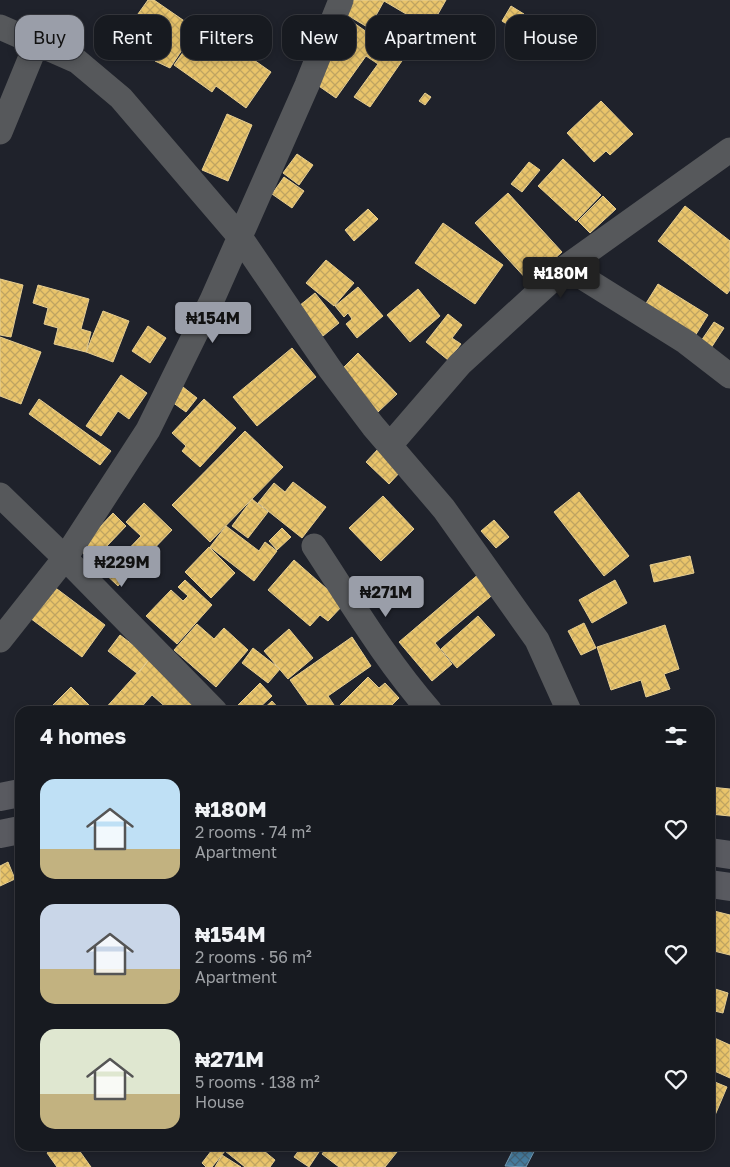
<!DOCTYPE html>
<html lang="en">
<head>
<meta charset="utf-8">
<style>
	body { margin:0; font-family:"Golos Text",sans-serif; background:#24272d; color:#f1f3f6; height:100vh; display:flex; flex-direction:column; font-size:19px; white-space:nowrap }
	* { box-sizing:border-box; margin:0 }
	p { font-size:16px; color:#9ea1a5 }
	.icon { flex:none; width:28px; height:28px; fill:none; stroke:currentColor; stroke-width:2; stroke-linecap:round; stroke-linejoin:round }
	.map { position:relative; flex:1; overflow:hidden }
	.drawer { position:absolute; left:15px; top:706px; width:700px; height:445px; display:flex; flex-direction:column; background:#171a20; border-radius:15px; box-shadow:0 2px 8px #0003,0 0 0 1px #36383e }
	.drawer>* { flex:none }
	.top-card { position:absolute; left:15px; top:15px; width:700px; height:45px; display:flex; gap:10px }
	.price { position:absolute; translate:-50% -42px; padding:0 11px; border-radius:5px; background:#9a9ea9; color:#111; font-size:16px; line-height:32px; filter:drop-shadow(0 1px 2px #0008) }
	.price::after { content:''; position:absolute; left:50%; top:30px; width:15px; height:11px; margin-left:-8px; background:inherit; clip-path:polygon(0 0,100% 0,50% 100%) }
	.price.active { background:#222; color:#fff }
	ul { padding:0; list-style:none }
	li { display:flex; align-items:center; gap:15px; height:125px; padding:0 25px }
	li span { display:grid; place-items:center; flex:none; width:140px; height:100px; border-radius:15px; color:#555 }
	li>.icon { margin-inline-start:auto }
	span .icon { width:60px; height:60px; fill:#fffc; stroke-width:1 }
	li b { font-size:21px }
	h2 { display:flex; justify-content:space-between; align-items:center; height:60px; padding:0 25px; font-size:21px }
	.tag { padding:0 18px; border-radius:15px; background:#171a20; box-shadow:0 2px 8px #0003,0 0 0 1px #36383e; font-size:18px; line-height:45px }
	.tag.active { background:#9a9ea9; color:#111 }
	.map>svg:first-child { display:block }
</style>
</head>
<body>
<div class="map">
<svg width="730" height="1167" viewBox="0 0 730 1167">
	<defs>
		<pattern id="homes-cross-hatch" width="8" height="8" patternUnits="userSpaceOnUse" patternTransform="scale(1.25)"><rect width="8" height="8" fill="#e9c46a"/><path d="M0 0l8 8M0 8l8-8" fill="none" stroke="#bfa461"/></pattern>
		<pattern id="public-cross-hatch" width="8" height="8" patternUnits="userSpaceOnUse" patternTransform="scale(1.25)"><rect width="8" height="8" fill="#457b9d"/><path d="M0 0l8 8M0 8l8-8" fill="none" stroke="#446276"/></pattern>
	</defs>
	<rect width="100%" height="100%" fill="#1f222b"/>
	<path fill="url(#homes-cross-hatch)" stroke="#e5cd91" d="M148 0H154L196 29 170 68 155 61 158 55 146 46 138 54 122 42 129 36 125 32Z
		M349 0H446L430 28 384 1 369 28 342 12Z
		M511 6 524 14 514 29 502 21Z
		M354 23 404 58 370 107 354 97 378 64 366 56 336 98 313 82Z
		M203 24 271 72 246 108 216 86 212 92 174 65Z
		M425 93 431 97 425 105 419 101Z
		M601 101 633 134 610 155 606 151 594 162 567 133Z
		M227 114 252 125 228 181 202 170Z
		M297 154 313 165 299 185 283 173Z
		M563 159 601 195 576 221 538 186Z
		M529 162 540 170 522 192 511 184Z
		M284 177 304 191 292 208 272 194Z
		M508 193 562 252 529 282 475 223Z
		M603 196 616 209 590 233 578 221Z
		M685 206 730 241V290L727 294 658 241Z
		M368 209 378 219 354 241 345 230Z
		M443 223 503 265 475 304 415 263Z
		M326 260 354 283 334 306 306 283Z
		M0 279 23 285 11 337 0 335Z
		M658 284 708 315 695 336 645 305Z
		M38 285 89 299 81 329 91 332 86 352 54 344 58 328 44 324 48 308 33 303Z
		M358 287 383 316 357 338 346 324 352 319 348 313 344 317 335 306Z
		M418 289 440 316 410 342 387 315Z
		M315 293 339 323 323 336 299 306Z
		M103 311 129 321 113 362 86 352Z
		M448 314 462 325 452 338 461 344 448 360 426 342Z
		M714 322 724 328 711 348 701 341Z
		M148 326 166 338 150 363 132 351Z
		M0 337 41 352 21 404 0 396Z
		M292 348 316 377 257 426 233 397Z
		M358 353 397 394 378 412 339 372Z
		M121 375 147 393 129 419 118 411 101 436 86 426Z
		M183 387 197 398 186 412 172 402Z
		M39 399 111 451 100 465 29 414Z
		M204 399 236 428 200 467 182 451 186 446 172 433Z
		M245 431 283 467 210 542 172 505Z
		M379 448 402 470 389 484 366 462Z
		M293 482 326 507 302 538 258 503 274 483 285 492Z
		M579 492 629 556 604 576 554 512Z
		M383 496 414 529 381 561 349 528Z
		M252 499 268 512 248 538 232 526Z
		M144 503 172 530 118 586 79 549 113 513 126 526 107 546 120 558 141 536 126 522Z
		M494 520 509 537 496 548 481 531Z
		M226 526 259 551 265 542 277 551 254 581 210 547Z
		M282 528 291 537 277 550 269 541Z
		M209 547 235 573 211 598 185 572Z
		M690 556 694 573 654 582 650 565Z
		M294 560 344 604 328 621 320 615 310 626 268 590Z
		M480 573 496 592 435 643 452 664 432 681 399 642Z
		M185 580 212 605 177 644 146 616 171 590 183 601 188 596 178 587Z
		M615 580 627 603 592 623 579 600Z
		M53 586 105 625 82 657 30 618Z
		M478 616 495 635 457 668 441 649Z
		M584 623 596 648 581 655 568 631Z
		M197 624 214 639 224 628 248 650 216 687 174 650Z
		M665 625 679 669 664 674 670 689 646 697 641 680 611 690 597 647Z
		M289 629 313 658 288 679 264 651Z
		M120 635 150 658 138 674 108 651Z
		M352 637 371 666 328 696 338 711H312L290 680Z
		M253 648 280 669 268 683 242 663Z
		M149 660 205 711H170L152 695 138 711H103Z
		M368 677 379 688 385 683 399 698 386 711H334Z
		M260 683 272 696 256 711H239L235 708Z
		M71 687 93 709 90 711H47Z
		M272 701 281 711H261Z
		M710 787 730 789V816L710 814Z
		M8 862 15 879 0 886V866Z
		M710 910 730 915V955L710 950Z
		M712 988 728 993 723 1013 710 1010Z
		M710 1036 730 1045V1078L710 1069Z
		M710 1080 727 1087 710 1127Z
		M57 1146H76L91 1167H57L47 1153Z
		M215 1146H258L275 1160 270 1167H245L225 1151 212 1167H206L202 1163Z
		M302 1146H323L309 1167 294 1157Z
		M328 1146H389L397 1152 385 1167H339L322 1154Z
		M222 1155 241 1167H215Z"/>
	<path fill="url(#public-cross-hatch)" stroke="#739ab5" d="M515 1146H537L526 1167 505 1166Z"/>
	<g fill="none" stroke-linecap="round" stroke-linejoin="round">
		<path stroke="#56585b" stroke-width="25" d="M0 27 77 61 121 98 240 237 330 369 373 426 444 509 537 640 569 711
			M0 132 37 42
			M566 267 686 342 730 376
			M390 445 460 364 566 267 730 150
			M0 495 65 558 215 711
			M314 546C351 602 386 661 430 711
			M0 640 65 558 148 430 212 300 307 85 341 0"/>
		<path stroke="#595a60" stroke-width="28" d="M0 797 20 793
			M0 834 20 830
			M710 852 730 855
			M710 884 730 887"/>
	</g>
</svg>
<b class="price active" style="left:561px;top:299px">₦180M</b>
<b class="price" style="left:213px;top:344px">₦154M</b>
<b class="price" style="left:122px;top:588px">₦229M</b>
<b class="price" style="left:386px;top:618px">₦271M</b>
<div class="top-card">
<a class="tag active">Buy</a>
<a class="tag">Rent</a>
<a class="tag">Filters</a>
<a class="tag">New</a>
<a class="tag">Apartment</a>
<a class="tag">House</a>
</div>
<section class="drawer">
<h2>4 homes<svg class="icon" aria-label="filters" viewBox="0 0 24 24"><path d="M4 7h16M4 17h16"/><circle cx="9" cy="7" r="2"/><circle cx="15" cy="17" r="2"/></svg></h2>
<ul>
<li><span style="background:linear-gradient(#bfe0f5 70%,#c2b280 0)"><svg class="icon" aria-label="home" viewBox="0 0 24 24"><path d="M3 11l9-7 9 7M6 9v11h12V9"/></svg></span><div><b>₦180M</b><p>2 rooms · 74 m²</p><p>Apartment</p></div><svg class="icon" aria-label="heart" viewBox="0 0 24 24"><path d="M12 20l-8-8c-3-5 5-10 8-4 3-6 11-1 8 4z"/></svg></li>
<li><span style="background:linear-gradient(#c9d6e8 65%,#c2b280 0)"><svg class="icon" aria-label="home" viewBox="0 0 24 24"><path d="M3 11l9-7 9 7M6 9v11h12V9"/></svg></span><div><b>₦154M</b><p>2 rooms · 56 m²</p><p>Apartment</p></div><svg class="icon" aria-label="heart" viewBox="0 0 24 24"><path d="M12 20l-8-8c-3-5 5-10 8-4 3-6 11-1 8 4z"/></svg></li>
<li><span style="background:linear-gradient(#dfe7d0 65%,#c2b280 0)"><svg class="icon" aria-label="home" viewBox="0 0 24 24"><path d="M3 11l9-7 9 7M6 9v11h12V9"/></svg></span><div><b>₦271M</b><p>5 rooms · 138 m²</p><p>House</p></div><svg class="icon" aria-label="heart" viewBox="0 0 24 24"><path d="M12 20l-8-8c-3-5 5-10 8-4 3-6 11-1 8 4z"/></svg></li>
</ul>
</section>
</div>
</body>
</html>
